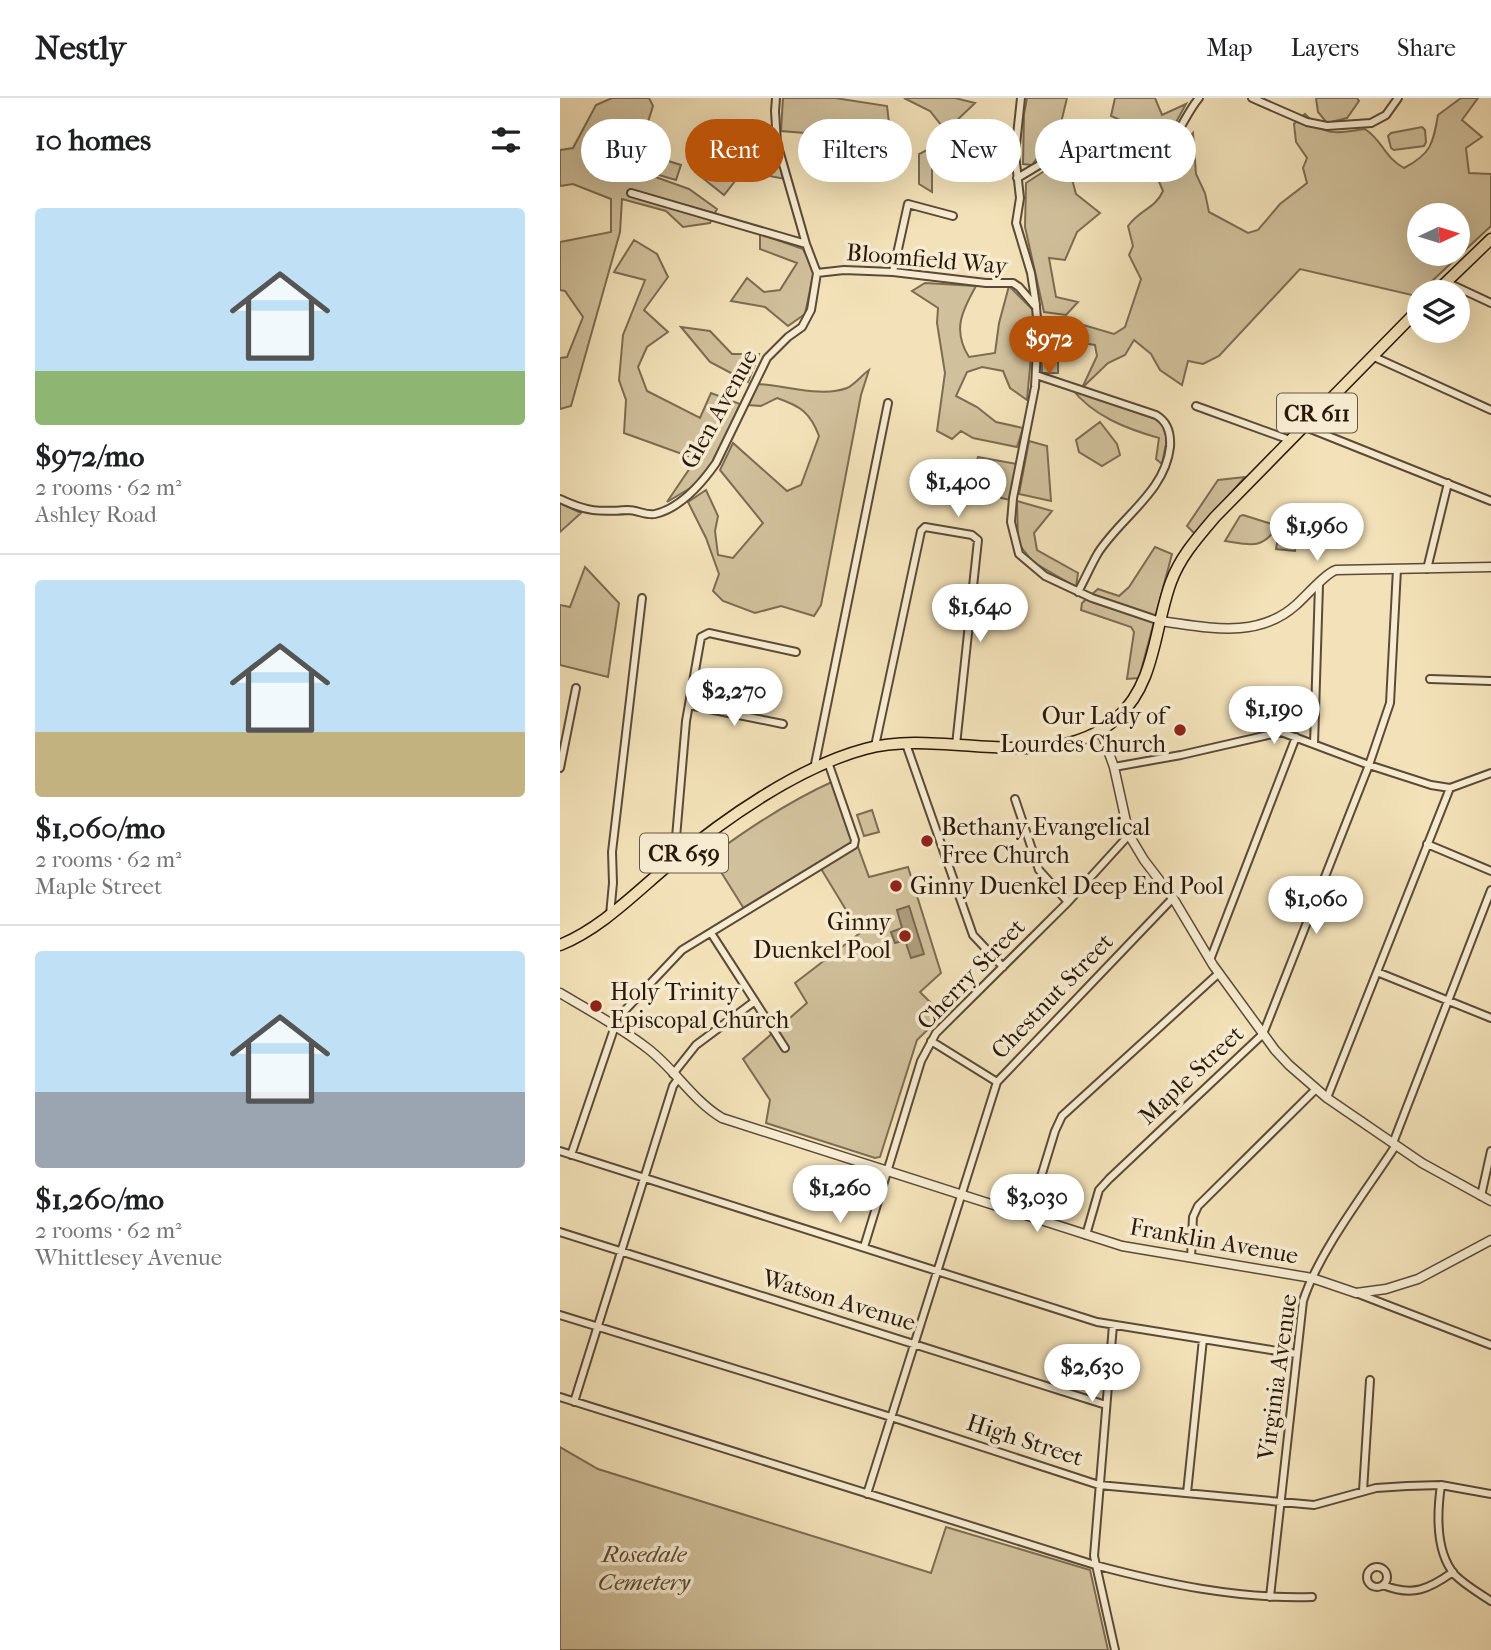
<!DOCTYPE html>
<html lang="en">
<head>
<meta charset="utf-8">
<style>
	body { margin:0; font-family:"IM FELL French Canon",serif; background:#f6f6f6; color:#202124; height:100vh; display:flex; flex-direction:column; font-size:26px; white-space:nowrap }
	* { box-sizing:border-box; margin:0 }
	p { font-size:23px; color:#757577 }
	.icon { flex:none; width:38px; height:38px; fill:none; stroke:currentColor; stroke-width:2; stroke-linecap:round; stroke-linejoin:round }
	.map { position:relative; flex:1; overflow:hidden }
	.panel { display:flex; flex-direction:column; background:#fff; width:560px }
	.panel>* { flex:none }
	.top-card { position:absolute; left:21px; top:21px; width:665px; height:63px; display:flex; gap:14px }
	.needle { width:46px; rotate:86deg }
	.controls { position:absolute; left:847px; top:105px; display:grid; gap:14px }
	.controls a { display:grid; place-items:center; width:63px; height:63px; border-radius:50%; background:#fff; box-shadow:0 7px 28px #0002; font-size:35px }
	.price { position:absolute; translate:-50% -60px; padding:0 16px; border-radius:24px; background:#fff; color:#222; font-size:23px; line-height:46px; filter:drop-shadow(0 2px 4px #0008) }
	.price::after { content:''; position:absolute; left:50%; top:42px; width:21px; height:16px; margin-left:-10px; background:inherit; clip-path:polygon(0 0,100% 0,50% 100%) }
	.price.current { background:#b45309; color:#fff }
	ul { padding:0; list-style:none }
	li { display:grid; align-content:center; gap:14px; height:371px; padding:0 35px }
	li+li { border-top:2px solid #e0e0e0 }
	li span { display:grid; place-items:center; height:217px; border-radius:7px; color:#555 }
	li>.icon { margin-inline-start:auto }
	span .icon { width:126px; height:126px; fill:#fffc; stroke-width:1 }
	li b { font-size:30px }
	h2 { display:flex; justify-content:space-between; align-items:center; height:84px; padding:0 35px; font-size:30px }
	.chip { padding:0 24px; border-radius:32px; background:#fff; box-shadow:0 7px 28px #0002; font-size:24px; line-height:63px }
	.chip.current { background:#b45309; color:#fff }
	header { display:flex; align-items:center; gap:42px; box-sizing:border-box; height:98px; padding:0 35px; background:#fff; border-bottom:2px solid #e0e0e0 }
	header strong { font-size:33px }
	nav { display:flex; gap:38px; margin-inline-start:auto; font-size:24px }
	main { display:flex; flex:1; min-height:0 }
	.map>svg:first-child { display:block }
</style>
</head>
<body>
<header>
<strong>Nestly</strong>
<nav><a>Map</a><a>Layers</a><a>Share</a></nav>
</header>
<main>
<section class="panel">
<h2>10 homes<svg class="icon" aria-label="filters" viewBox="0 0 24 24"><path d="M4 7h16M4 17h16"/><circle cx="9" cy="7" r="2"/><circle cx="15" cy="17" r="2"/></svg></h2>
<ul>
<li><span style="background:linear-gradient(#bfe0f5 75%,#8fb573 0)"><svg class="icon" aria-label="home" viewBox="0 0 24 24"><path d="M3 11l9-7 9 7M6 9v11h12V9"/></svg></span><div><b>$972/mo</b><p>2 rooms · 62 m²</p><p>Ashley Road</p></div></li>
<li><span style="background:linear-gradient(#bfe0f5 70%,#c2b280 0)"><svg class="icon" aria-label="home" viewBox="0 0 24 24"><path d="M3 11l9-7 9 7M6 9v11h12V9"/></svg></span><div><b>$1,060/mo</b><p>2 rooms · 62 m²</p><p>Maple Street</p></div></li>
<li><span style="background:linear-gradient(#bfe0f5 65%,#9aa5b1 0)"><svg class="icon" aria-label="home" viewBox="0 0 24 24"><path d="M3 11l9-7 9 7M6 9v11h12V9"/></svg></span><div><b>$1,260/mo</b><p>2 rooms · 62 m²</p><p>Whittlesey Avenue</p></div></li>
</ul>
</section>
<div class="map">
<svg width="931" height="1552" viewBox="0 0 931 1552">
	<rect width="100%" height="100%" fill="#f3e2b9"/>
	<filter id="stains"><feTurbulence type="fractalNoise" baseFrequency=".00286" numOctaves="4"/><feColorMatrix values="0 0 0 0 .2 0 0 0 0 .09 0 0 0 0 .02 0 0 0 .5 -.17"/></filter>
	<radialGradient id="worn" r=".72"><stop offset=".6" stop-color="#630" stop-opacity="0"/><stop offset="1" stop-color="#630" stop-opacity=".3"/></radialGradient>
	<path fill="#d0c09b" stroke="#7c6c52" stroke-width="2" fill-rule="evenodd" d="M52 0H89L93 8 73 71 129 91 157 111 150 125 123 129 106 113 62 101 60 134 11 308 0 311V260L7 259 23 219 5 193 0 192V144L51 134V101L13 86 0 88V52L13 50 36 7Z
		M223 0H275L327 8 331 42 221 33Z
		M344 0H395L415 5 392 27 386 49 372 71V94L359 86V56L373 49 381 27 370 13Z
		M467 0H507L500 29 472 67 463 66 464 16Z
		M555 0H595L602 17 626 6 603 48 582 57 578 30 551 18Z
		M756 0H797L799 3 787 20 767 25 758 14Z
		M901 0H918L902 22 922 39 906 50 909 75 931 76V128L856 198 740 171 659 258 643 266 628 263 622 287 600 272 591 256 574 242 565 257 548 265 522 290 537 258 535 247 514 244 502 246 498 253V275H482L481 227 520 226 554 236 565 229 581 181 569 157 573 148 568 128C580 111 595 111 603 93L594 72 610 60 633 35 636 76 645 95 649 114 688 135 698 132 720 106 747 85 743 70 747 60 736 44 734 26 745 16C766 40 775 35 805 31 824 44 823 58 844 70 871 56 873 46 878 17ZM859 117H898V156H859Z
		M862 29 865 32 866 44 864 48 834 52 831 50 828 38 831 35Z
		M169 41 211 45 225 81 189 74 176 82 164 97 139 77 141 61 172 66Z
		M92 58 121 67 116 82 85 73Z
		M506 59 516 96 540 115 517 134 505 162 489 160 496 199 518 204 506 217 484 214 465 129 466 85Z
		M200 136 243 151 254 173 245 216 228 228 205 209 171 203 187 180 204 194 220 192 237 165 200 151Z
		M74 142 97 156 108 179 84 212 108 234 87 249 78 269 87 293 140 320 151 295 180 306 154 366 137 386 107 404 136 361 64 335 66 302 59 282 63 237 85 182 54 174Z
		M365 185 416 188C402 213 392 232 409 259L435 255 439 225 449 188 475 214 467 302 450 290 443 273 422 269 407 274 396 298 417 309 436 324 463 330 457 349 413 340 401 333 392 341 377 333 385 275 377 225 378 210 352 193Z
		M121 229 150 233 172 256H199L188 284 150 264Z
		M309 272 301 297 261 507 254 518 221 508 195 515 163 503 153 493 159 476 146 440 128 404 146 392 158 418 155 433 158 457 173 460 203 425 160 372 173 345 227 393 241 387 259 338C250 314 240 308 217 300L201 308 188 307 198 286C225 287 261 300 287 290 294 287 302 277 309 272Z
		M512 291 601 323 607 341 602 366 596 361 599 340C567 331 533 318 512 291Z
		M540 324 557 346 560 357 542 368 519 354 516 342Z
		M469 343 487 348 491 403 459 396Z
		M418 359 457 366 450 402 408 392Z
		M685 379 635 436 627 428 658 382Z
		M457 403 492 413 474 435 477 452 518 475 516 489 473 464 458 445Z
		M0 405 21 415 0 434Z
		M683 417 718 428C702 452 691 447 665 443L680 418Z
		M728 430 737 432 735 453 716 451 718 439Z
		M595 449 612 456 579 580 567 581 574 534 571 529 521 512 522 505 538 491 559 498 569 489Z
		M25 469 59 505 48 579 0 567V507L10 509Z
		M274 683 309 779 348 769 381 875 360 894 383 917 357 942 320 1059 315 1060 206 1025 210 1002 183 961 247 905 235 885 300 835 260 769 186 814 151 758C190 729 229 703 274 683Z
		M312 712 319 734 304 738 297 717Z
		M0 1349 38 1371 371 1475 386 1429 530 1472 548 1552H0Z"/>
	<path fill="#ae9d7d" stroke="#78684f" stroke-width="2" d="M349 808 364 856 351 860 345 842 335 845 331 834 342 830 337 812Z"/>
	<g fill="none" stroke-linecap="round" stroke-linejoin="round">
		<g stroke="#5b4a35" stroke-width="10">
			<path id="minor" d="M461 0 455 56 460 100 456 125 471 175 476 207
				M692 0 747 24 767 28 811 25 826 17 838 0
				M457 80C471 73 490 58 506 56 536 52 575 73 602 53 617 42 626 15 639 0
				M71 95 246 146
				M333 174 348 106 393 118
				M257 175 284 172 333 174 426 185H453L459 189 476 209 478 232 475 289 453 400 451 424 459 456 485 478 532 500 600 523
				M886 184 931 205
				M812 258 931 312
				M476 277 596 317C608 324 611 335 610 349 605 394 561 419 538 455 531 467 525 481 518 494
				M636 308 730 342
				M743 328 931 403
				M0 401C27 414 39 414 68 412 77 412 87 418 95 416 121 410 142 385 156 365L207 260 228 239 242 229 251 212 257 175 246 146 217 45 215 13 216 0
				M867 471 888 385
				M870 581 931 583
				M129 607 223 626
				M346 646 413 837 443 869
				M754 646 759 487
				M315 648 361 433 365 429 412 437 418 442 396 647
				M554 669 621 657 721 634 809 667 871 687 890 690 931 675
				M0 670 16 590
				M254 671 328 305
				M455 701 479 772 508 804
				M867 746 931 773
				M114 763 126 623 141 539 149 535 236 554
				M50 817 53 785 52 754 82 500
				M151 835 225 950
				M650 862 736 639
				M817 874 931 920
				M52 926 122 852 294 747 295 742 268 664
				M371 943 437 984
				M113 976 136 947 195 903
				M767 1000 890 690
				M833 1045 931 792
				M0 1053 537 1224 736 1256
				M11 1057 55 928
				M921 1098 931 1053
				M469 1118 495 1033 502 1018 659 875
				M0 1134 546 1307
				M526 1137 539 1092 549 1081 703 936 809 667 830 605 837 471
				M304 1149 361 963 376 935 508 804 569 737
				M631 1160 633 1119 638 1108 756 991
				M796 1195 931 1247
				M0 1217 331 1319 539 1387 754 1407 816 1390 847 1388 881 1387 931 1396
				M553 1227 534 1458 555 1552
				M0 1299 535 1467C606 1486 677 1501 752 1499
				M14 1304 113 988 118 981
				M881 1387C877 1415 875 1454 895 1477 905 1487 919 1495 931 1503
				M803 1393 810 1282
				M627 1395 643 1241
				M307 1396 437 984 613 800
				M807 1479a10 10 0 1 1 20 0a10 10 0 1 1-20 0Z
				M823 1487C853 1499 869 1491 893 1474
				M710 1499 743 1203C759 1153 807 1092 836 1047"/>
		</g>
		<g stroke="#5b4a35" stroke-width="11">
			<path id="tertiary" d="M600 523C647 529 697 542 736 507 746 498 766 475 776 472L931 469
				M541 633 554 669 569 737 584 762 613 800 653 867 715 952 729 967 767 1000 862 1065 931 1103
				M0 895C29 912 60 929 87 950 115 971 132 1002 162 1020L562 1148 752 1180 796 1195 826 1191 858 1181 931 1142"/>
		</g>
		<g stroke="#281809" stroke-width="13">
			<path id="primary" d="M876 194 931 141
				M0 847C42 830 76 794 110 766 164 721 238 669 305 651 383 629 493 679 557 620 596 585 594 530 611 484 620 459 638 439 655 419L859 211"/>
		</g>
		<use href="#minor" stroke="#f7ecd2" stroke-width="6"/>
		<use href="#tertiary" stroke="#f7ecd2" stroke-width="8"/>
		<use href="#primary" stroke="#f3e2b9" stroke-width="10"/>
	</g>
	<g fill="#8f2418" stroke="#f7ecd2" stroke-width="2.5">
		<circle cx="620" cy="632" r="7"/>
		<circle cx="367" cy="743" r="7"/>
		<circle cx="336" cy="788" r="7"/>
		<circle cx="345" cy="838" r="7"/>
		<circle cx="36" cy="908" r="7"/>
	</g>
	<g text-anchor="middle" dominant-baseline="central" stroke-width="7" stroke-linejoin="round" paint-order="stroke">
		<g fill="#f7ecd2" stroke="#665845" stroke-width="2">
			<rect x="717" y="295.5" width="80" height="39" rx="5"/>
			<rect x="80" y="735.5" width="88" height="39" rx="5"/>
		</g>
		<g font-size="23" font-weight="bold" fill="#281809">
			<text x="757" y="315">CR 611</text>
			<text x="124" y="755">CR 659</text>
		</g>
		<g font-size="24" fill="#281809" stroke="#f7ecd2">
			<text transform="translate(367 161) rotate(5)">Bloomfield Way</text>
			<text transform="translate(159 311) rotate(-61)">Glen Avenue</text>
			<text transform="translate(411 876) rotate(-46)">Cherry Street</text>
			<text transform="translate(492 898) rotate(-46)">Chestnut Street</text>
			<text transform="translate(631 977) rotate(-43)">Maple Street</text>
			<text transform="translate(654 1143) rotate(10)">Franklin Avenue</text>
			<text transform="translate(279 1202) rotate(17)">Watson Avenue</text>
			<text transform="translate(717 1279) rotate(-82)">Virginia Avenue</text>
			<text transform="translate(465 1342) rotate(18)">High Street</text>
		</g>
		<g font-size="24" fill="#281809" stroke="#f7ecd2" text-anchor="start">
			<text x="606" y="618" text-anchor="end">Our Lady of<tspan x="606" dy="28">Lourdes Church</tspan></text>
			<text x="381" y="729">Bethany Evangelical<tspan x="381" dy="28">Free Church</tspan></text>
			<text x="350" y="788">Ginny Duenkel Deep End Pool</text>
			<text x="331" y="824" text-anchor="end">Ginny<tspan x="331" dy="28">Duenkel Pool</tspan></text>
			<text x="50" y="894">Holy Trinity<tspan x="50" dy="28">Episcopal Church</tspan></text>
		</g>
		<g font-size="24" font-style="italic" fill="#5a4a35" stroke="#f7ecd2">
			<text x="84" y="1456">Rosedale<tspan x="84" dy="28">Cemetery</tspan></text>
		</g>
	</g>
	<rect width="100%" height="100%" filter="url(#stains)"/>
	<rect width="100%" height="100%" fill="url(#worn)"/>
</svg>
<div class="controls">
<a><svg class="needle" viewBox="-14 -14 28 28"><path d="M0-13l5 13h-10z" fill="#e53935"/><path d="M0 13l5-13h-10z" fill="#757577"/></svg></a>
<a><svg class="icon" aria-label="layers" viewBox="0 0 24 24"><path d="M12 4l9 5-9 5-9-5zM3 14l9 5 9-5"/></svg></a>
</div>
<b class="price current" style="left:489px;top:278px">$972</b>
<b class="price" style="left:398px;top:421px">$1,400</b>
<b class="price" style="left:757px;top:465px">$1,960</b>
<b class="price" style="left:420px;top:546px">$1,640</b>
<b class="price" style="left:174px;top:630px">$2,270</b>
<b class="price" style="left:714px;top:648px">$1,190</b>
<b class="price" style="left:756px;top:838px">$1,060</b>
<b class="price" style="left:280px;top:1127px">$1,260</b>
<b class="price" style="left:477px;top:1136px">$3,030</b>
<b class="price" style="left:532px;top:1306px">$2,630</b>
<div class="top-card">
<a class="chip">Buy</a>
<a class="chip current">Rent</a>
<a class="chip">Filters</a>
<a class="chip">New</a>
<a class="chip">Apartment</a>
</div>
</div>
</main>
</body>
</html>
